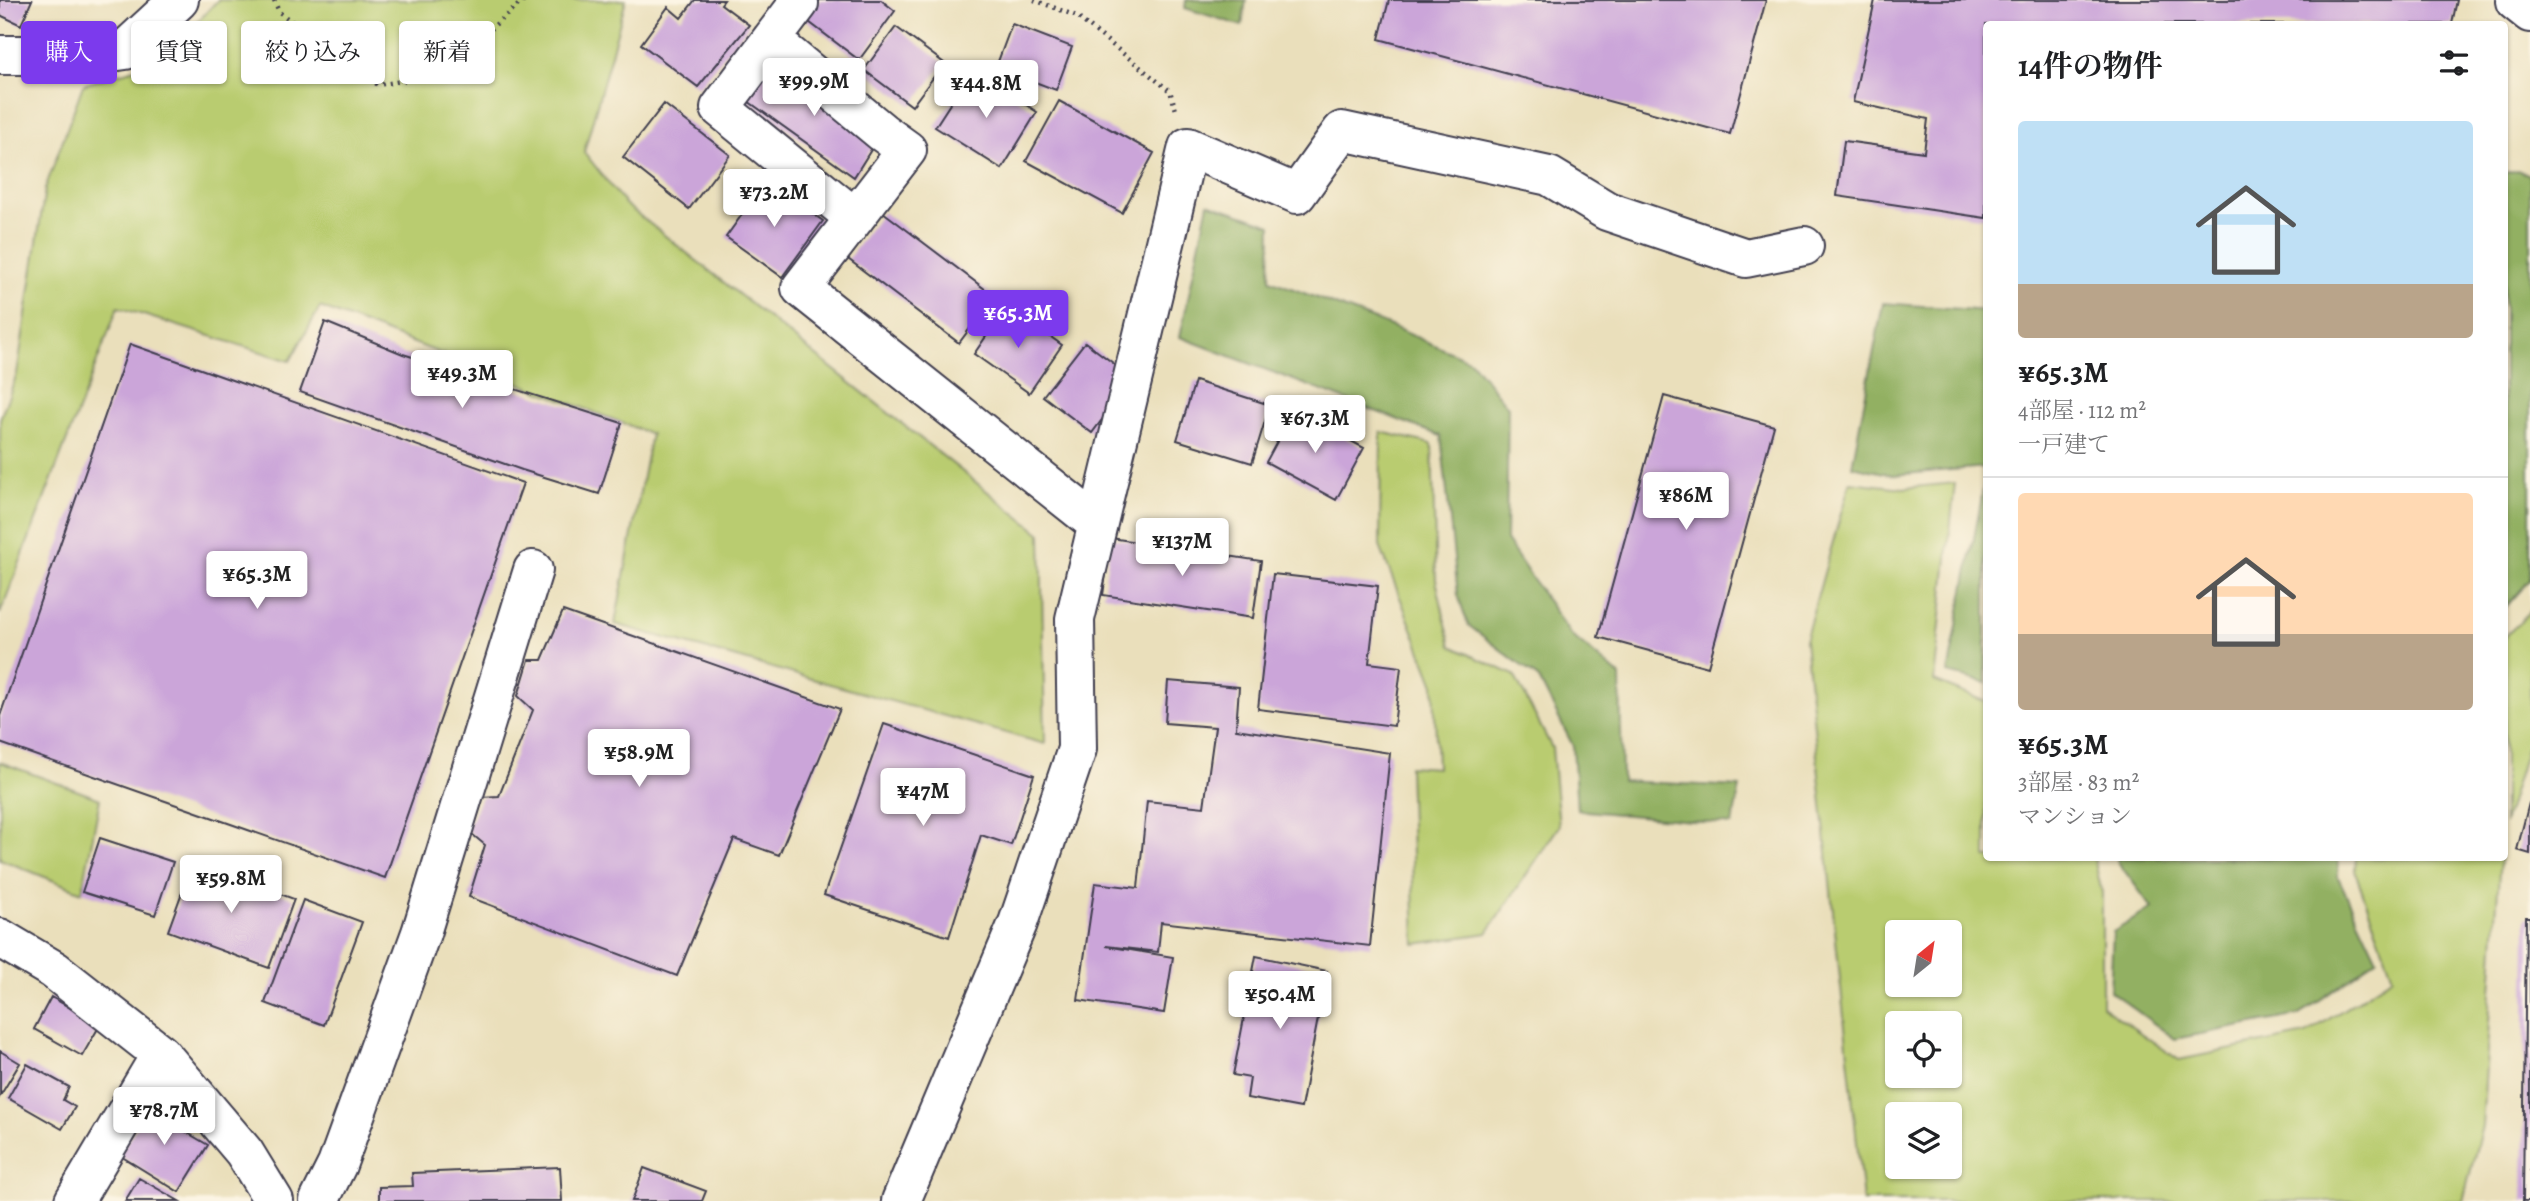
<!DOCTYPE html>
<html lang="ja">
<head>
<meta charset="utf-8">
<style>
	body { margin:0; font-family:Alegreya,"Noto Serif JP",serif; background:#f6f6f6; color:#202124; height:100vh; display:flex; flex-direction:column; font-size:26px; white-space:nowrap }
	* { box-sizing:border-box; margin:0 }
	p { font-size:23px; color:#757577 }
	.icon { flex:none; width:38px; height:38px; fill:none; stroke:currentColor; stroke-width:2; stroke-linecap:round; stroke-linejoin:round }
	.map { position:relative; flex:1; overflow:hidden }
	.panel { position:absolute; left:1983px; top:21px; width:525px; height:840px; display:flex; flex-direction:column; background:#fff; border-radius:7px; box-shadow:0 2px 5px #0004 }
	.panel>* { flex:none }
	.banner { position:absolute; left:21px; top:21px; width:665px; height:63px; display:flex; gap:14px }
	.needle { width:46px; rotate:30deg }
	.buttons { position:absolute; left:1885px; top:920px; display:grid; gap:14px }
	.buttons a { display:grid; place-items:center; width:77px; height:77px; border-radius:7px; background:#fff; box-shadow:0 2px 5px #0004; font-size:35px }
	.price { position:absolute; translate:-50% -60px; padding:0 16px; border-radius:7px; background:#fff; color:#222; font-size:23px; line-height:46px; filter:drop-shadow(0 2px 4px #0008) }
	.price::after { content:''; position:absolute; left:50%; top:42px; width:21px; height:16px; margin-left:-10px; background:inherit; clip-path:polygon(0 0,100% 0,50% 100%) }
	.price.current { background:#7c3aed; color:#fff }
	ul { padding:0; list-style:none }
	li { display:grid; align-content:center; gap:14px; height:371px; padding:0 35px }
	li+li { border-top:2px solid #e0e0e0 }
	li span { display:grid; place-items:center; height:217px; border-radius:7px; color:#555 }
	li>.icon { margin-inline-start:auto }
	span .icon { width:126px; height:126px; fill:#fffc; stroke-width:1 }
	li b { font-size:30px }
	h2 { display:flex; justify-content:space-between; align-items:center; height:84px; padding:0 35px; font-size:30px }
	.pill { padding:0 24px; border-radius:7px; background:#fff; box-shadow:0 2px 5px #0004; font-size:24px; line-height:63px }
	.pill.current { background:#7c3aed; color:#fff }
	.map>svg:first-child { display:block }
</style>
</head>
<body>
<div class="map">
<svg width="2530" height="1201" viewBox="0 0 2530 1201">
	<rect width="100%" height="100%" fill="#fcf5e5"/>
	<filter id="ink" filterUnits="userSpaceOnUse"><feTurbulence type="fractalNoise" baseFrequency=".0143" numOctaves="2"/><feDisplacementMap in="SourceGraphic" scale="14" xChannelSelector="R" yChannelSelector="G"/><feConvolveMatrix kernelMatrix="1 2 1 2 8 2 1 2 1" color-interpolation-filters="sRGB"/></filter>
	<filter id="wash" filterUnits="userSpaceOnUse"><feTurbulence type="fractalNoise" baseFrequency=".00686" numOctaves="4" result="noise"/><feDisplacementMap in="SourceGraphic" scale="28" xChannelSelector="R" yChannelSelector="G"/><feGaussianBlur stdDeviation="1.57" result="paint"/><feColorMatrix in="noise" values="0 0 0 0 0 0 0 0 0 0 0 0 0 0 0 0 0 1.4 0 .05"/><feComposite in="paint" operator="in"/></filter>
	<g filter="url(#wash)">
		<rect width="100%" height="100%" fill="#eadfbb"/>
		<path fill="#b9cc70" stroke="#6e7756" stroke-width="2" fill-rule="evenodd" d="M218 0H626L584 152 625 204 1041 534 1045 744 615 624 651 434 320 307 290 361 118 307 0 614V419L17 374 45 189 83 85 160 61Z
			M1381 432 1432 444 1436 580 1451 646 1514 675 1552 748 1559 826 1487 933 1415 944 1409 766 1437 768 1434 685 1380 546Z
			M1850 482 1903 488 1955 483 1934 681 1986 702V858H2094L2102 893V1006L2179 1060 2306 1034 2393 977 2355 871 2356 858H2500L2482 1126 2463 1201H1863L1805 640ZM1897 933H1950V985H1897ZM1897 1024H1950V1076H1897ZM1897 1115H1950V1167H1897Z
			M2530 611V736L2504 824V638Z
			M0 762 100 799 82 892 0 859Z"/>
		<path fill="#92b062" stroke="#5a694e" stroke-width="2" d="M1186 0H1246L1242 26 1185 8Z
			M2518 170 2530 175V580L2504 609V173Z
			M1208 203 1271 225 1270 280 1393 327 1471 361 1508 407 1506 540 1570 634 1620 676 1622 781 1740 787 1732 825 1577 810 1573 746 1539 679 1468 625 1458 595 1441 436 1180 337Z
			M1883 303 1986 311V467L1893 475 1852 466Z
			M1986 475V683L1948 673Z
			M2117 858H2338V877L2377 959 2299 1015 2175 1039 2110 991 2113 932 2152 908 2118 862Z"/>
		<g id="blocks">
			<path fill="#cba5d9" d="M0 0H32L21 25 0 15Z
				M695 0H724L721 4 749 25 698 87 641 44 668 7 681 18Z
				M820 0H881L895 11 859 60 805 19Z
				M1389 0H1766L1730 134 1379 39Z
				M1875 0H2457L2452 24H1986V218L1837 196 1844 141 1924 152 1928 119 1853 102Z
				M1012 24 1072 47 1056 90 996 67Z
				M896 27 944 63 912 106 864 70Z
				M771 61 882 132 854 177 745 99Z
				M972 70 1037 112 1002 169 935 127Z
				M1059 101 1154 153 1122 213 1026 161Z
				M664 104 730 155 689 209 623 157Z
				M766 181 823 221 782 277 726 237Z
				M883 212 994 296 959 343 848 259Z
				M1007 306 1062 345 1029 393 974 354Z
				M325 322 403 354 622 423 599 494 522 470 300 392Z
				M1085 342 1133 378 1092 433 1043 396Z
				M130 344 523 483 385 878 0 743V716Z
				M1195 381 1270 405 1252 463 1177 440Z
				M1664 396 1774 426 1708 667 1598 637Z
				M1294 410 1364 448 1336 500 1266 462Z
				M1111 538 1261 561 1253 618 1103 595Z
				M1273 574 1378 586 1369 663 1401 667 1394 726 1258 709Z
				M563 611 840 709 779 855 734 839 677 976 469 897 485 845 467 830 481 797 499 796 533 710 518 696 529 660H542Z
				M1168 681 1239 687 1236 729 1390 753 1370 946 1161 922 1158 952 1106 946 1173 957 1164 1013 1078 1000 1095 883 1138 888 1147 801 1204 807 1215 727 1165 723Z
				M884 724 1034 775 1011 845 981 835 949 937 824 895Z
				M2529 803H2530V854L2517 850Z
				M100 838 173 862 155 915 82 892Z
				M193 862 294 899 269 968 168 931Z
				M303 900 362 922 324 1025 265 1003Z
				M2526 917H2530V1201H2523Z
				M1256 956 1327 971 1301 1108 1247 1098 1250 1078 1233 1075Z
				M51 997 100 1025 82 1056 34 1029Z
				M0 1051 20 1063 0 1096Z
				M27 1064 69 1087 63 1100 75 1107 62 1129 8 1098Z
				M153 1101 186 1121 181 1129 208 1145 179 1192 119 1155Z
				M560 1167 562 1201H379V1187L413 1186 412 1173Z
				M644 1168 706 1191 702 1201H632Z
				M139 1178 179 1201H125Z"/>
		</g>
	</g>
	<g filter="url(#ink)">
		<use href="#blocks" fill-opacity="0" stroke="#403e4e" stroke-width="2"/>
		<g fill="none" stroke-linecap="round" stroke-linejoin="round">
			<g stroke="#403e4e" stroke-width="42">
				<path id="minor" d="M796 0 799 3 720 108 855 218
					M2515 1 2530 13
					M771 40 882 132 907 150 801 288 1096 523
					M0 55H91L125 50 179 0
					M0 938 54 970 161 1054 244 1152 274 1201
					M74 1201 161 1054
					M319 1201 337 1165 421 933 533 570
					M901 1201 1018 923 1077 749 1075 619 1188 147 1297 194 1342 131 1549 176 1607 211 1746 258 1804 246"/>
			</g>
			<path stroke="#403e4e" stroke-width="4.5" stroke-dasharray="2 5" stroke-linecap="butt" d="M274 0 279 12 378 85 437 75 524 0
				M1034 0 1076 16 1170 91 1176 110"/>
			<use href="#minor" stroke="#fff" stroke-width="38"/>
		</g>
	</g>
</svg>
<div class="buttons">
<a><svg class="needle" viewBox="-14 -14 28 28"><path d="M0-13l5 13h-10z" fill="#e53935"/><path d="M0 13l5-13h-10z" fill="#757577"/></svg></a>
<a><svg class="icon" aria-label="locate" viewBox="0 0 24 24"><circle cx="12" cy="12" r="6"/><path d="M12 2v4M12 18v4M2 12h4M18 12h4"/></svg></a>
<a><svg class="icon" aria-label="layers" viewBox="0 0 24 24"><path d="M12 4l9 5-9 5-9-5zM3 14l9 5 9-5"/></svg></a>
</div>
<b class="price" style="left:814px;top:118px">¥99.9M</b>
<b class="price" style="left:986px;top:120px">¥44.8M</b>
<b class="price" style="left:774px;top:229px">¥73.2M</b>
<b class="price current" style="left:1018px;top:350px">¥65.3M</b>
<b class="price" style="left:462px;top:410px">¥49.3M</b>
<b class="price" style="left:1315px;top:455px">¥67.3M</b>
<b class="price" style="left:1686px;top:532px">¥86M</b>
<b class="price" style="left:1182px;top:578px">¥137M</b>
<b class="price" style="left:257px;top:611px">¥65.3M</b>
<b class="price" style="left:639px;top:789px">¥58.9M</b>
<b class="price" style="left:923px;top:828px">¥47M</b>
<b class="price" style="left:231px;top:915px">¥59.8M</b>
<b class="price" style="left:1280px;top:1031px">¥50.4M</b>
<b class="price" style="left:164px;top:1147px">¥78.7M</b>
<div class="banner">
<a class="pill current">購入</a>
<a class="pill">賃貸</a>
<a class="pill">絞り込み</a>
<a class="pill">新着</a>
</div>
<section class="panel">
<h2>14件の物件<svg class="icon" aria-label="filters" viewBox="0 0 24 24"><path d="M4 7h16M4 17h16"/><circle cx="9" cy="7" r="2"/><circle cx="15" cy="17" r="2"/></svg></h2>
<ul>
<li><span style="background:linear-gradient(#bfe0f5 75%,#b9a48a 0)"><svg class="icon" aria-label="home" viewBox="0 0 24 24"><path d="M3 11l9-7 9 7M6 9v11h12V9"/></svg></span><div><b>¥65.3M</b><p>4部屋 · 112 m²</p><p>一戸建て</p></div></li>
<li><span style="background:linear-gradient(#ffd9b3 65%,#b9a48a 0)"><svg class="icon" aria-label="home" viewBox="0 0 24 24"><path d="M3 11l9-7 9 7M6 9v11h12V9"/></svg></span><div><b>¥65.3M</b><p>3部屋 · 83 m²</p><p>マンション</p></div></li>
</ul>
</section>
</div>
</body>
</html>
